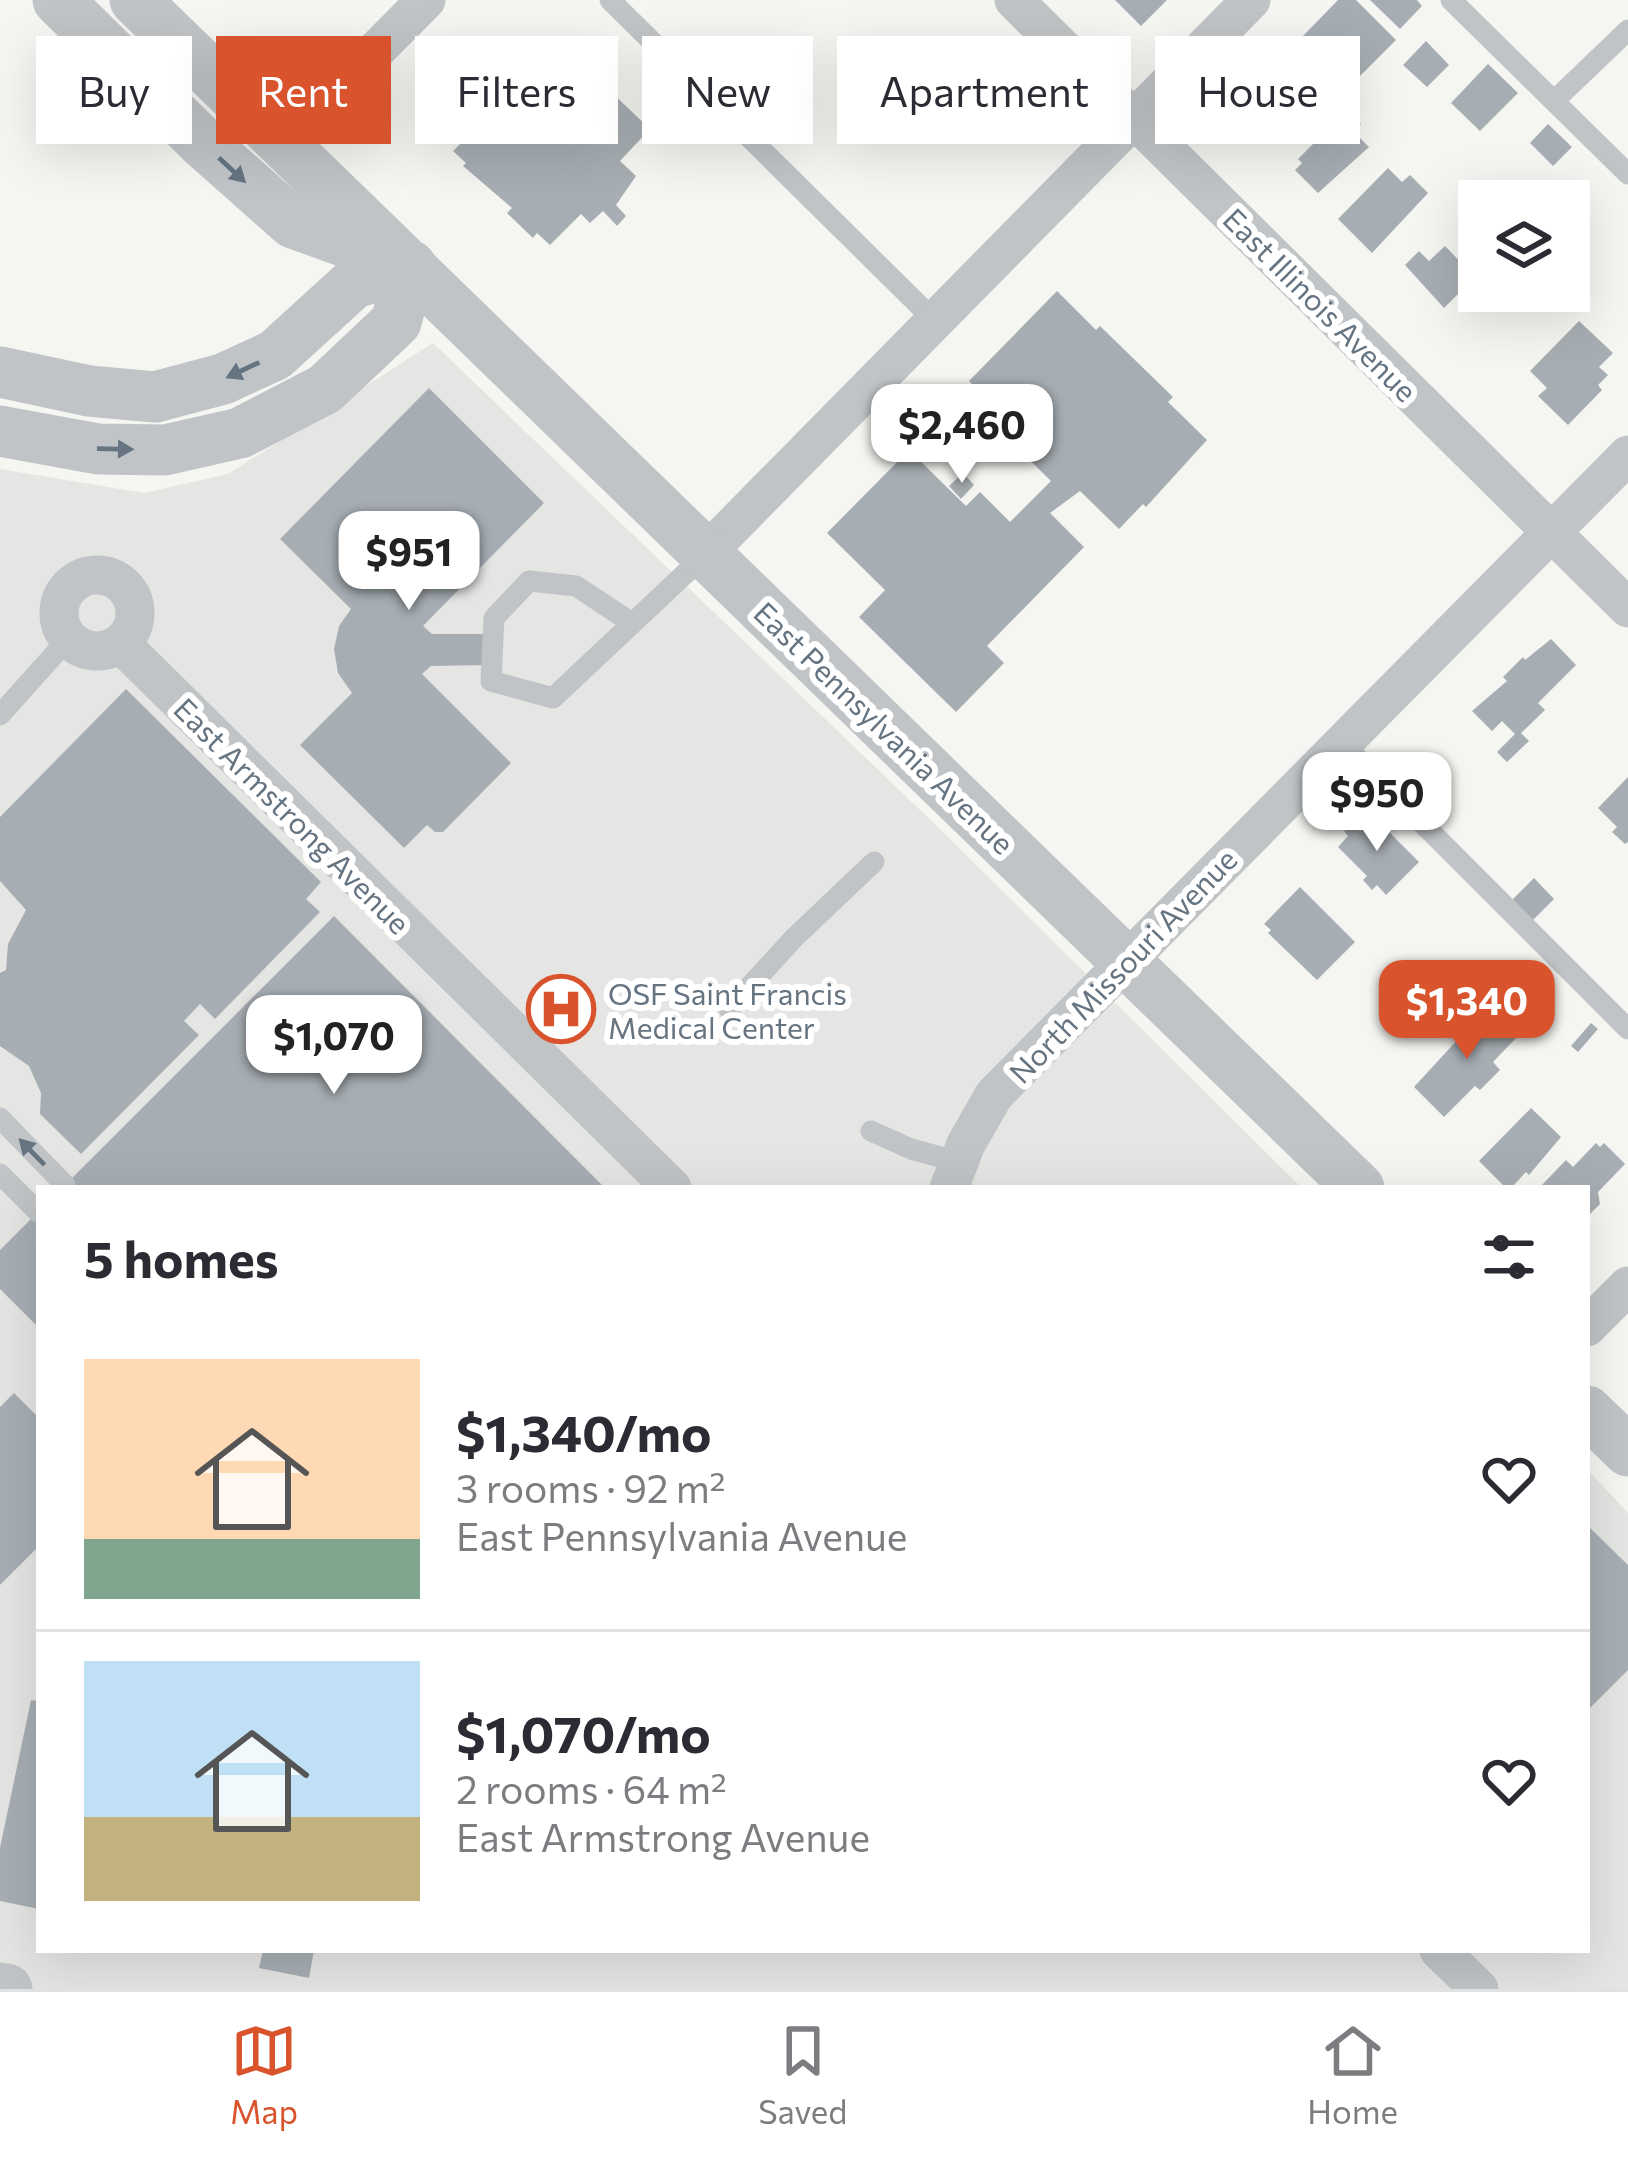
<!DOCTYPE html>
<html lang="en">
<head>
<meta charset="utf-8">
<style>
	body { margin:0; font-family:Commissioner,sans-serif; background:#f2f2f3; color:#2b2b33; height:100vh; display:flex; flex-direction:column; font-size:45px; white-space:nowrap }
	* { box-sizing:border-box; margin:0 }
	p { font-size:39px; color:#7c7c81 }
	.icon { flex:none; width:66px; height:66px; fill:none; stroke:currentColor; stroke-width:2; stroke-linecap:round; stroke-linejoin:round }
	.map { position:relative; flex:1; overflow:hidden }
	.side { position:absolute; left:36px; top:1185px; width:1554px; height:768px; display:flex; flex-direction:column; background:#fff; border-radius:0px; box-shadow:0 12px 48px #0002 }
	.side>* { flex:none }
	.guide { position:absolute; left:36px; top:36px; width:1557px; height:108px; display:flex; gap:24px }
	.fabs { position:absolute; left:1458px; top:180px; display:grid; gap:24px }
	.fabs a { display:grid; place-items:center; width:132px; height:132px; border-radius:0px; background:#fff; box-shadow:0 12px 48px #0002; font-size:60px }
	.price { position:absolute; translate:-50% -102px; padding:0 27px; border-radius:24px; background:#fff; color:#222; font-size:39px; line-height:78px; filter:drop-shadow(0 3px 6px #0008) }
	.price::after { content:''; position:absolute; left:50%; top:72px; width:36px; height:27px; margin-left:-18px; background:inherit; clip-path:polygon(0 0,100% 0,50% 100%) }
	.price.current { background:#d9542d; color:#fff }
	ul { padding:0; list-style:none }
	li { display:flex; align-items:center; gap:36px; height:300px; padding:0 48px }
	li+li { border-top:3px solid #e1e1e2 }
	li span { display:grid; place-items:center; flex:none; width:336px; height:240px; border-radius:0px; color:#555 }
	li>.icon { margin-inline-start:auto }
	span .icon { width:144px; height:144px; fill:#fffc; stroke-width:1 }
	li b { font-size:51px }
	h2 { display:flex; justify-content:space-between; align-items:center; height:144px; padding:0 48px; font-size:51px }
	.chip { padding:0 42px; border-radius:0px; background:#fff; box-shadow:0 12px 48px #0002; font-size:42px; line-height:108px }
	.chip.current { background:#d9542d; color:#fff }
	.tabs { display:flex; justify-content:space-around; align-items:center; height:168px; border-top:3px solid #e1e1e2; background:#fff; font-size:33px; color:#7c7c81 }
	.tabs a { display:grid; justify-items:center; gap:6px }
	.tabs .current { color:#d9542d }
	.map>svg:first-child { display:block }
</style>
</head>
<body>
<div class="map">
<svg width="1628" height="1989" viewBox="0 0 1628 1989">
	<rect width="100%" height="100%" fill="#f5f5f1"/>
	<path fill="#e5e6e4" d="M433 343 941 830 1302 1188H39V1950H1587V1469L1628 1513V1989H0V469L144 493 228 474Z"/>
	<path fill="#a7aeb3" d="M1115 0H1167L1141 26Z
		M1338 0H1356L1396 40 1351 85 1302 37Z
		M1370 0H1417L1422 6 1400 29Z
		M1426 41 1449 65 1427 87 1403 65Z
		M1292 50 1323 82 1292 113 1300 121 1277 144 1268 134 1259 143 1235 119 1244 107 1235 97 1255 77 1260 82Z
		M1488 64 1518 93 1480 131 1451 103Z
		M608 89 650 129 620 161 636 176 616 205 626 216 617 226 603 211 590 223 581 214 550 245 537 233 533 238 507 213 512 208 463 166 466 163 453 151 463 141 453 132 475 109 486 119 510 93 524 106 527 103 556 139 562 137 572 126 567 121 592 96 597 101Z
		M1347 110 1361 124 1353 131 1369 147 1318 193 1295 170 1302 163 1298 159Z
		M1548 124 1572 147 1553 166 1530 143Z
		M1388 168 1402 182 1410 175 1428 193 1372 253 1338 219Z
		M1445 246 1475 277 1444 308 1405 265 1419 251 1429 261Z
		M1057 291 1096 330 1100 326 1173 397 1168 402 1207 440 1146 507 1143 504 1119 529 1080 491 1050 513 1084 547 987 646 1004 663 956 712 859 617 885 590 827 533 909 450 966 506 980 492 1010 522 1051 481 998 429 1008 419 969 381Z
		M1579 321 1613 353 1599 367 1608 375 1598 385 1602 390 1568 425 1538 396 1547 388 1530 371Z
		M429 388 544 503 423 626 432 634H491L492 665 431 666 422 674 511 763 443 832H435L427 825 404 848 300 745 352 693 338 673 334 649 339 626 351 609 280 539Z
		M963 473 974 485 961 499 949 486Z
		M1551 639 1576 665 1538 703 1545 710 1521 733 1529 741 1507 762 1497 752 1515 734 1502 721 1492 731 1472 711 1507 681 1503 677 1523 657 1525 660Z
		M126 689 321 882 306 899 320 912 215 1019 200 1004 184 1021 199 1035 81 1154 40 1114 41 1093 29 1066 0 1046V973L6 970 8 944 26 910 0 881V817Z
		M1628 777V842L1625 844 1612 832 1617 827 1598 808Z
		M1370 813 1419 862 1386 895 1377 885 1372 890 1363 880 1367 876 1338 847 1348 836 1344 831 1356 819 1360 824Z
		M1534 878 1554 899 1530 923 1510 902Z
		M1300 887 1355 942 1317 980 1268 933 1271 930 1264 924Z
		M334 916 605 1188H62Z
		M1495 999 1503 1007 1489 1021 1497 1017 1517 1037 1493 1062 1500 1070 1480 1090 1475 1086 1444 1117 1414 1087Z
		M1591 1023 1598 1029 1578 1052 1571 1046Z
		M1531 1108 1561 1137 1529 1175 1526 1172 1511 1188H1506L1479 1161Z
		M1596 1143 1600 1147 1604 1143 1625 1164 1598 1192 1600 1204 1587 1217V1188H1539L1566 1160 1573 1167Z
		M39 1211V1328L0 1289V1250Z
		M14 1393 39 1418V1546L0 1585V1407Z
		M1587 1525 1628 1565V1670L1587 1711Z
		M31 1700 39 1701V1909L0 1901V1848Z
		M263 1950H314L309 1978 259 1968Z"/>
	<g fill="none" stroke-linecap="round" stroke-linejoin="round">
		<path stroke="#c0c4c7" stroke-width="21" d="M610 0 935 321
			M1451 0 1628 174
			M1554 101 1628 30
			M632 623 576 586 529 581 494 618 491 681 553 698 705 555
			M0 715 69 638
			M1342 743 1628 1029
			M729 1009 794 938 874 862
			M0 1118 65 1185
			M871 1131 911 1149 959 1162
			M0 1174 38 1212"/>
		<path stroke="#c0c4c7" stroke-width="39" d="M1014 0 1628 608
			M283 144 426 0
			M705 554 1251 0
			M59 613a38 38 0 1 1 76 0a38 38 0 1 1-76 0Z
			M120 643 672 1188
			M949 1188 966 1144 994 1095 1628 455
			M1587 1327 1628 1286
			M1439 1950 1479 1989"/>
		<path stroke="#c0c4c7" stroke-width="51" d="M58 0 205 145 293 223 393 259
			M135 0 1359 1188
			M0 372 89 391 155 397 223 379 275 355 354 283 411 266
			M0 431 98 449 165 450 240 433 325 389 396 322 411 266
			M1587 1411 1628 1451
			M0 1988 7 1989"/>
	</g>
	<defs><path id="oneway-solid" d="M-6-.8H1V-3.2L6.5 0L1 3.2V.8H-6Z" transform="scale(3)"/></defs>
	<g fill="#657480">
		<use href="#oneway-solid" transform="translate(232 170) rotate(43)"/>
		<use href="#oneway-solid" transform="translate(243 370) rotate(155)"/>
		<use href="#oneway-solid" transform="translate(115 449) rotate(1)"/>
		<use href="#oneway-solid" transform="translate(32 1152) rotate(-134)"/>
	</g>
	<defs>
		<g id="hospital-ring" transform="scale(3.45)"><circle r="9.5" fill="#fff" stroke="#d9542d" stroke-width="1.5"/><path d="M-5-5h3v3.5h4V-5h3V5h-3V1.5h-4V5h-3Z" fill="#d9542d"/></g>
	</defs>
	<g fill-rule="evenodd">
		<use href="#hospital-ring" x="561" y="1009"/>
	</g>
	<g text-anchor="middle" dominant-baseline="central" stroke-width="12" stroke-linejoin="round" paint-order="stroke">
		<g font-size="30" fill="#657480" stroke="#fff">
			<text transform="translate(1321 304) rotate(45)">East Illinois Avenue</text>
			<text transform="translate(885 727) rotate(44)">East Pennsylvania Avenue</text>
			<text transform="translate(293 815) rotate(45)">East Armstrong Avenue</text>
			<text transform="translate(1122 965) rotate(-46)">North Missouri Avenue</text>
		</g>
		<g font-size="30" fill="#657480" stroke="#fff" text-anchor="start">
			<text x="608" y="992">OSF Saint Francis<tspan x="608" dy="34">Medical Center</tspan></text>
		</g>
	</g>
</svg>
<div class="fabs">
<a><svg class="icon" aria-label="layers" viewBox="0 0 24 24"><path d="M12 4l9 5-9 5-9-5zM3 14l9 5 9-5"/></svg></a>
</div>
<b class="price" style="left:962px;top:486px">$2,460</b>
<b class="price" style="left:409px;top:613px">$951</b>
<b class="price" style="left:1377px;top:854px">$950</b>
<b class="price current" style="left:1467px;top:1062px">$1,340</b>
<b class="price" style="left:334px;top:1097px">$1,070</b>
<div class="guide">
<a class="chip">Buy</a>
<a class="chip current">Rent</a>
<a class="chip">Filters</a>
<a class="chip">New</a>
<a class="chip">Apartment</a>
<a class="chip">House</a>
</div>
<section class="side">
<h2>5 homes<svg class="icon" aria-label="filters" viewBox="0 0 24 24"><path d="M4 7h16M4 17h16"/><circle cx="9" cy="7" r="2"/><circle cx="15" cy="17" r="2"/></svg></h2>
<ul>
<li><span style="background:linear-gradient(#ffd9b3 75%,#7fa58c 0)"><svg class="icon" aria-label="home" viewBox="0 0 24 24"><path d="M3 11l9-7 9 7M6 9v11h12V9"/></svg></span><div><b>$1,340/mo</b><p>3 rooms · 92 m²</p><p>East Pennsylvania Avenue</p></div><svg class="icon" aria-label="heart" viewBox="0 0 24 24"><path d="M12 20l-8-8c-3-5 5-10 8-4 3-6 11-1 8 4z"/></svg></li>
<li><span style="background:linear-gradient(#bfe0f5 65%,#c2b280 0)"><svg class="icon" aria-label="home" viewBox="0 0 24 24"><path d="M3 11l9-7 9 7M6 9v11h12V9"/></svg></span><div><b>$1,070/mo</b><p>2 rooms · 64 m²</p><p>East Armstrong Avenue</p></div><svg class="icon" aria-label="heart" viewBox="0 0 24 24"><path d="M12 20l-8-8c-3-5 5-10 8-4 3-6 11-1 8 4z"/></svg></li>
</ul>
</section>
</div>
<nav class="tabs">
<a class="current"><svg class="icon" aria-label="map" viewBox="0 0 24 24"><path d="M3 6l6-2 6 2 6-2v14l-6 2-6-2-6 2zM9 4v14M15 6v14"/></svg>Map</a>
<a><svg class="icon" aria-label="saved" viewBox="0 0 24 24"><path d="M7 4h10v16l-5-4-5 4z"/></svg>Saved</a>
<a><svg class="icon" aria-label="home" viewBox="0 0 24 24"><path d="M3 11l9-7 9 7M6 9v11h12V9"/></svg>Home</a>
</nav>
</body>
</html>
